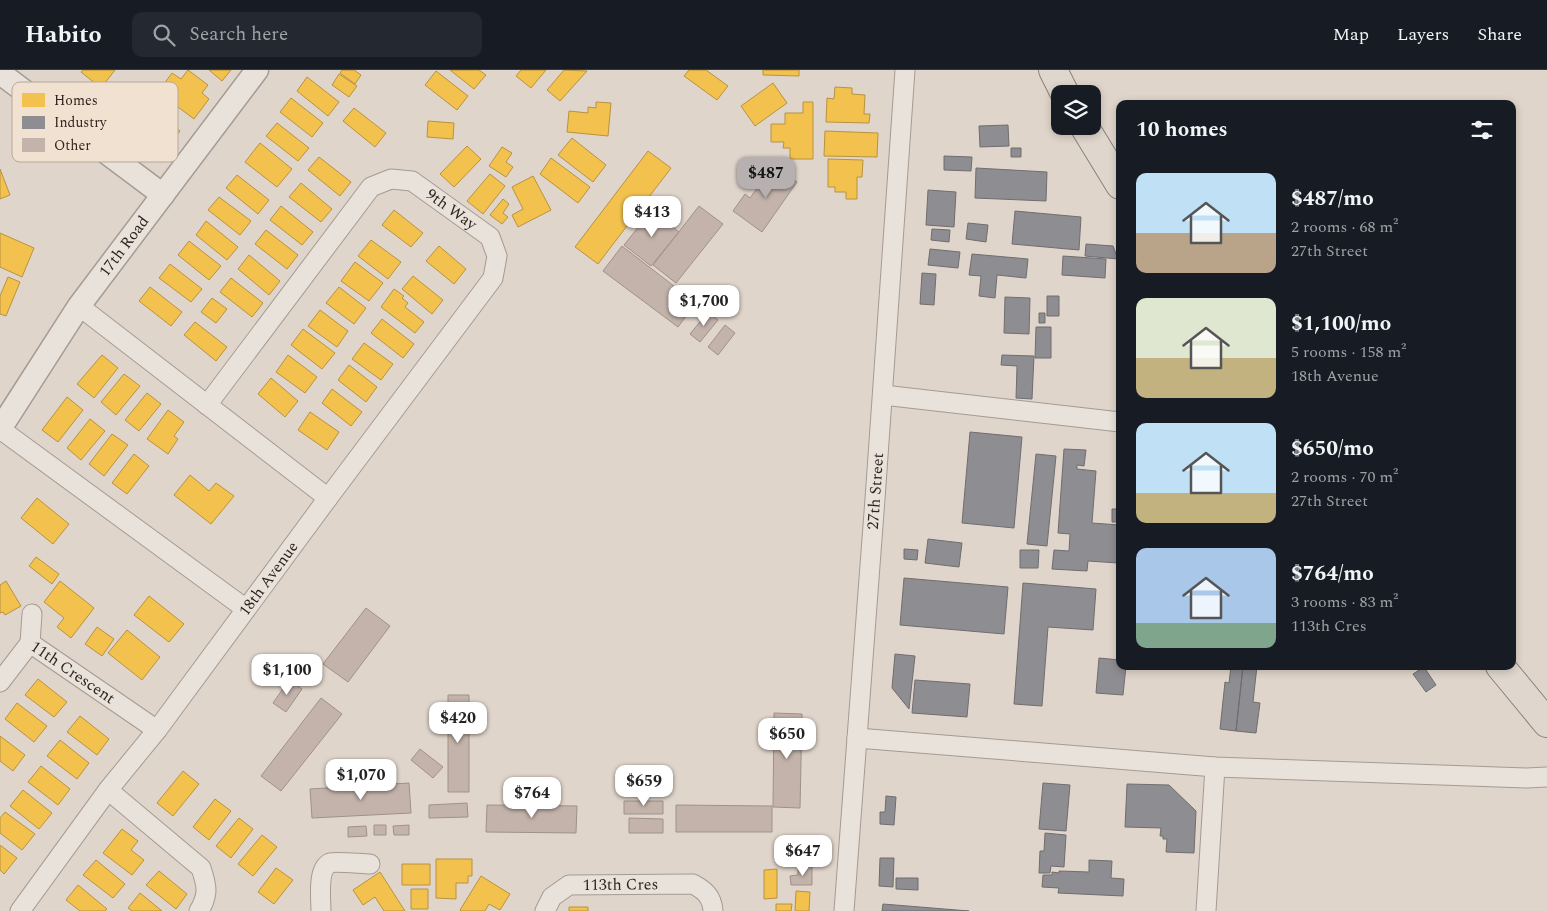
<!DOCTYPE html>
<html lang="en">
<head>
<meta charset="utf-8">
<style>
	body { margin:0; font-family:Spectral,serif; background:#242831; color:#f1f3f6; height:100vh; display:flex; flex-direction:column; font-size:19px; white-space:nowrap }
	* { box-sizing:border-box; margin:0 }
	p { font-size:16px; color:#9ea1a6 }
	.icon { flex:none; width:28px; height:28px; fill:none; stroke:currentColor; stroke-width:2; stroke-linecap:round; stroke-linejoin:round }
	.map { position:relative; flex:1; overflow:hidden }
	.panel { position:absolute; left:1116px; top:30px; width:400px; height:570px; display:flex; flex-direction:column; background:#171b24; border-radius:10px; box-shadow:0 2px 8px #0003 }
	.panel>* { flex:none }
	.buttons { position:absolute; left:1051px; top:15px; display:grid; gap:10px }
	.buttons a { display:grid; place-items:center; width:50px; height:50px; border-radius:10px; background:#171b24; box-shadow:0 2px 8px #0003; font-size:25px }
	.price { position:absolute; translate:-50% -42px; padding:0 11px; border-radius:10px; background:#fff; color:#222; font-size:16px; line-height:32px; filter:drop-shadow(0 1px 2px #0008) }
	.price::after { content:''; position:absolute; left:50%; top:30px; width:15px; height:11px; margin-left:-8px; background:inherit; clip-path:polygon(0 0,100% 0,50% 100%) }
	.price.on { background:#b6b1b0; color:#111 }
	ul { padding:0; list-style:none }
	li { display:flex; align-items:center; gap:15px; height:125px; padding:0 20px }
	li span { display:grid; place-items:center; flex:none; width:140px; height:100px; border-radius:10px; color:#555 }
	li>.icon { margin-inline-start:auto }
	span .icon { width:60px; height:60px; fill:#fffc; stroke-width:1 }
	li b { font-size:21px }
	h2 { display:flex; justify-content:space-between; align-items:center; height:60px; padding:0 20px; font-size:21px }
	header { display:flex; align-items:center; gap:30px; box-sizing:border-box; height:70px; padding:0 25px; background:#171b24; border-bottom:1px solid #363941 }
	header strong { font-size:24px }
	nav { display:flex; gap:28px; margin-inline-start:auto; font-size:18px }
	.search { width:350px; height:45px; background:#242831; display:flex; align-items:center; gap:12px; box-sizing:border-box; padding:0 18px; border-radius:10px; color:#9ea1a6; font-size:19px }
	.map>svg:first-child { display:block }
</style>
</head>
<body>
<header>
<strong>Habito</strong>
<div class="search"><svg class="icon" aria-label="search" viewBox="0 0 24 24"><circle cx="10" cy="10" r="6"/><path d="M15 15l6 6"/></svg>Search here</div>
<nav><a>Map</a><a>Layers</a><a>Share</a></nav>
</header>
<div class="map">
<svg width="1547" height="841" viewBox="0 0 1547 841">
	<rect width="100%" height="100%" fill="#e0d5ca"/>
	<path fill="#f2c14e" stroke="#b89240" d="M83 0H115L101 18 81 2Z
		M188 0 208 15 202 23 209 29 194 49 158 22 172 3 181 9Z
		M209 0H231L222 11Z
		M342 0H354L361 5 355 14 340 3Z
		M450 0H479L486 5 474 19Z
		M521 0H546L531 18 516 6Z
		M564 0 587 1 560 31 547 20Z
		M689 0H706L728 16 717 30 684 6Z
		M763 0H799V6L763 5Z
		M436 1 468 26 457 40 425 15Z
		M339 4 357 16 349 27 332 15Z
		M307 7 339 32 328 46 297 21Z
		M773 13 787 33 755 56 741 36Z
		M835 17 852 18V24L865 25 864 44H870L869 53 826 52 827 28 834 29Z
		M132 25 180 61 163 83 115 46Z
		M291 28 323 53 312 67 280 42Z
		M596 32 611 33 608 66 567 62 569 41 588 43V37L596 38Z
		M803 32H813V89H790V78H783L784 72H771V54H785V43H803Z
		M354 38 386 63 375 77 343 51Z
		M428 51 454 53 453 69 427 67Z
		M277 53 309 78 298 91 266 66Z
		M825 61 878 63 877 87 824 86Z
		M572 68 606 95 593 112 558 85Z
		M260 73 292 99 277 117 245 92Z
		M467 76 481 89 454 117 440 104Z
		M502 77 512 83 506 92 513 97 506 107 489 96Z
		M648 81 671 98 598 194 575 177Z
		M319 87 351 112 340 126 308 100Z
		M551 88 590 117 578 133 540 104Z
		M828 89 863 90 862 107H857V129H846V122H835V117H828Z
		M0 99 10 125 0 129Z
		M490 104 505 116 483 144 467 131Z
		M237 105 269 130 258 144 226 118Z
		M533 106 551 140 518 157 512 145 523 139 512 117Z
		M301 113 332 139 321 152 289 127Z
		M219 127 251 151 240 165 208 140Z
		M503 129 509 134 503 143 508 147 502 154 490 145Z
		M281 136 313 162 302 175 270 150Z
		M394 140 423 163 411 177 382 155Z
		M206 151 238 177 227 190 196 165Z
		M266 160 298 185 287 199 255 174Z
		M0 163 34 178 22 207 0 197Z
		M371 170 401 192 388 209 358 186Z
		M189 171 221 196 209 210 178 185Z
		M439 176 466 199 454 214 426 191Z
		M249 185 280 211 269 225 238 199Z
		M355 192 383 213 369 231 341 211Z
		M170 194 202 219 191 232 159 208Z
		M413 206 443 230 432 244 402 219Z
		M8 207 20 212 6 246 0 244V226Z
		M231 208 263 233 252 247 220 222Z
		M150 217 182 242 171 256 139 231Z
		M339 217 366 238 354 254 326 233Z
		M394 219 404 226 402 228 408 233 405 237 424 252 415 263 381 237Z
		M212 228 227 239 216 253 201 242Z
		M320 240 348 261 337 277 308 256Z
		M382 249 414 274 403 288 371 263Z
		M195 252 227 277 216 291 184 265Z
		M303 259 335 283 322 299 291 275Z
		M364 273 393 294 381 310 352 289Z
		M102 285 118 298 94 328 77 314Z
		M288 285 317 307 305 323 276 302Z
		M349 295 377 317 366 332 338 310Z
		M124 304 140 316 116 345 101 332Z
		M271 308 298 331 285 347 258 324Z
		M332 319 362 342 351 356 322 333Z
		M147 323 161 334 139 361 125 350Z
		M67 327 83 340 58 372 42 360Z
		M168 340 184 352 174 366 178 369 168 384 147 369Z
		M310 342 339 362 327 380 298 360Z
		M90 349 105 361 81 390 67 378Z
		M112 364 128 375 104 406 89 394Z
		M134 384 149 396 127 424 112 413Z
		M190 405 209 421 216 413 234 426 211 454 174 425Z
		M37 428 69 454 53 474 21 448Z
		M36 487 59 504 52 514 29 496Z
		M6 511 21 536 5 545 3 542 0 543V515Z
		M60 511 94 538 71 568 57 557 64 548 44 532Z
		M149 526 184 554 169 572 134 545Z
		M97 557 114 569 102 586 85 574Z
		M127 560 160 587 142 610 108 583Z
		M38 609 67 632 54 647 25 625Z
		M17 633 47 656 34 672 5 649Z
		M80 646 109 669 97 685 67 662Z
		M0 666 25 685 13 701 0 691Z
		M60 670 89 693 77 709 47 686Z
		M41 696 70 719 58 735 28 712Z
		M183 701 199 714 173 746 157 733Z
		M23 720 52 743 39 759 10 736Z
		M215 729 231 741 209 770 193 757Z
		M5 742 35 764 22 780 0 763V748Z
		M239 748 253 759 231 788 216 776Z
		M122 759 138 771 131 780 144 790 132 805 103 783Z
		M262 765 277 777 253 806 238 794Z
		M0 775 17 788 4 804 0 800Z
		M436 789H472V806H468V813H456V829L436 828Z
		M96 790 125 814 113 828 83 805Z
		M402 794H430V815H402Z
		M276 798 293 810 274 834 258 822Z
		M777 799V828L764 829V800Z
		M159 801 187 824 176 839 146 815Z
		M380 802 405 841H384L375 827 363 835 353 820Z
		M481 806 510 824 500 840 489 834 485 841H461L460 840Z
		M78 815 107 839 105 841H80L66 830Z
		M411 819H428V839H411Z
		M796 821 810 822 809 841H795Z
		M140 823 162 841H132L128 838Z
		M776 834H792L791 841H776Z
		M569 837H588V841H569Z"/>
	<path fill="#8d8d92" stroke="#716d6f" d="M1008 55 1009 76 980 77 979 56Z
		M1011 78H1021V87H1011Z
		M944 86 972 87 971 101 944 100Z
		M976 98 1047 102 1046 131 975 128Z
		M928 120 956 122 954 157 926 155Z
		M1015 141 1081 147 1079 180 1012 174Z
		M968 153 988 155 986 172 966 169Z
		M932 159 950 160 949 172 931 170Z
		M1086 174 1113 176 1118 189 1085 186Z
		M930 179 960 182 958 198 928 195Z
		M972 184 1028 189 1026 208 997 205 995 228 979 226 981 206 969 205Z
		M1063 186 1106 189 1105 208 1062 205Z
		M922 203 936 204 934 235 920 234Z
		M1047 226H1059V246H1047Z
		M1005 227 1030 228 1029 264 1004 263Z
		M1039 243H1045V253H1039Z
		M1036 257H1051V288H1035Z
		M1002 285 1034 286 1032 329 1016 328 1017 296 1001 295Z
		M970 362 1022 367 1014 458 962 453Z
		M1064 379 1086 380 1084 396 1077 395V399L1096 401 1092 453 1120 455 1118 493 1088 491 1087 501 1052 499 1054 480 1069 481 1070 464 1058 463Z
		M1036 384 1056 386 1047 476 1027 474Z
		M1117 427H1120V452H1112V439H1117Z
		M928 469 962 473 959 497 925 493Z
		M904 479 918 480 917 490 904 489Z
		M1020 480H1039L1038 498H1020Z
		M904 508 1008 517 1004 564 900 555Z
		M1023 513 1096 519 1093 560 1048 557 1042 636 1014 634Z
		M895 584 915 586 909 639 892 618Z
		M1099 588 1120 590V596H1126L1123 625 1096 623Z
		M1231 596H1243L1236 661 1220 659 1225 612 1229 613Z
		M1243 596H1257L1253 632 1260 633 1256 663 1236 661Z
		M1424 597 1436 615 1426 622 1413 604Z
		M915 610 970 614 967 647 912 643Z
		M1043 713 1070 715 1066 761 1039 759Z
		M1127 714 1169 715 1196 741 1194 783 1166 782 1167 769H1163V766H1160L1161 758 1125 757Z
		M886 726 896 727 894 755 880 754V742H885Z
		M1045 763 1066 765 1064 797 1051 796 1050 803H1039L1040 781H1044Z
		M880 788H894L893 817 879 816Z
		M1089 790 1112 791 1111 808 1124 809 1123 826 1058 823 1059 818 1042 817 1043 805H1052V802L1059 803V801L1089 802Z
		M896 808H918V820L896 819Z
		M883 834 969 841H882Z"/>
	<path fill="#c3b3ab" stroke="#9f918a" d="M774 95 797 112 762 162 733 141 745 124 750 128Z
		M699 136 723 154 676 213 653 195Z
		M652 140 679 162 651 196 624 175Z
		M622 176 696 233 678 257 603 201Z
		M708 242 718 250 700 272 690 264Z
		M725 255 735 263 718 285 708 277Z
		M366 538 390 556 348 612 323 594Z
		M289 610 302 619 286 642 273 633Z
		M448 625H469V722H448Z
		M321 628 342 644 281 721 261 706Z
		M774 643 802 644 800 738 773 737Z
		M420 679 443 697 433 708 411 690Z
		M409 713 411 743 312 748 310 719Z
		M624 731H663V744H624Z
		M467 733 468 747 429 748V735Z
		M487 735 577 736 576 763 486 762Z
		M676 735 772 736V762H676Z
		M629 748 663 749V763H629Z
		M374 755H386V765H374Z
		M409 755V765H394L393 756Z
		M366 756 367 766 348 767V757Z
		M812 797V815H791L790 806 798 805V798Z"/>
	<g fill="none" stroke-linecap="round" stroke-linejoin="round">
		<g stroke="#a49b94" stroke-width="21">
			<g id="minor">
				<path d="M883 325 1120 352"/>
				<path id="s1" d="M207 335 371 117 391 109 412 111 490 167 497 186 493 208 328 428"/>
				<path d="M0 359 246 539"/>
				<path id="s2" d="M30 573 157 660"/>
				<path d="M30 573 32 544"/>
				<path d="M0 612 30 573"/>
				<path d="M857 668 1215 697 1527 708 1547 707"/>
				<path d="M108 720 201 798C207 816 209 824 199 841"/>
				<path id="s3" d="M20 841 108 720 157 660 328 428 79 236"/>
				<path d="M321 841C321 829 317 799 330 793 336 791 362 794 370 794"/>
				<path id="s4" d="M545 841 552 827 569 815 693 814C704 820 712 826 713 841"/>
				<path id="s5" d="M844 841 875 429 905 0"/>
				<path d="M1206 841 1215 697"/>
			</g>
		</g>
		<g stroke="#a49b94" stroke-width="25">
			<g id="tertiary">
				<path d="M0 3 163 125"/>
				<path id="s6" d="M0 359 79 236 257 0"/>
			</g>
		</g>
		<g stroke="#8a817a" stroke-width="30">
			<path id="primary" d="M1053 0 1065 24
				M1084 56 1120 115
				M1500 596 1547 653"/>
		</g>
		<use href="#minor" stroke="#e8e2db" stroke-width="19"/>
		<use href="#tertiary" stroke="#e8e2db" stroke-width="22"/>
		<use href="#primary" stroke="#dfd7cd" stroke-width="28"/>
	</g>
	<g text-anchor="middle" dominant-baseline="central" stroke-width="5" stroke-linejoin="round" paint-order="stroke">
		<g font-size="16" fill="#31231e" stroke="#f0e1d0">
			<text stroke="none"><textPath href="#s1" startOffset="364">9th Way</textPath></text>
			<text stroke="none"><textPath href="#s6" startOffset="221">17th Road</textPath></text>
			<text stroke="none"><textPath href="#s5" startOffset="421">27th Street</textPath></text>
			<text stroke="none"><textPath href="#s3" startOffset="415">18th Avenue</textPath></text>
			<text stroke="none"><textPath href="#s2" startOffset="52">11th Crescent</textPath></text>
			<text stroke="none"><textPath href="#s4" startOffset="88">113th Cres</textPath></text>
		</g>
	</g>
	<rect x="12" y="12" width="166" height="80" rx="8" fill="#f0e1d0" stroke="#b7a89b" stroke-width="1"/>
	<rect x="22" y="23" width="23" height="14" fill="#f2c14e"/>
	<rect x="22" y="46" width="23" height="13" fill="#8d8d92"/>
	<rect x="22" y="68" width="23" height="14" fill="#c3b3ab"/>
	<g font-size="14" fill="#31231e">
		<text x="54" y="35">Homes</text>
		<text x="54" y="57">Industry</text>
		<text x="54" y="80">Other</text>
	</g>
</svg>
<div class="buttons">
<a><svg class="icon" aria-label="layers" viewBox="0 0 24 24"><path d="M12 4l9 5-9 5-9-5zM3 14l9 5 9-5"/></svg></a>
</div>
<b class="price on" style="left:766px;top:129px">$487</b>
<b class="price" style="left:652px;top:168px">$413</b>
<b class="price" style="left:704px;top:257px">$1,700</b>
<b class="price" style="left:287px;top:626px">$1,100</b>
<b class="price" style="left:458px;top:674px">$420</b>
<b class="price" style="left:787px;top:690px">$650</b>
<b class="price" style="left:361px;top:731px">$1,070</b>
<b class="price" style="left:644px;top:737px">$659</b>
<b class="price" style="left:532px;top:749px">$764</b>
<b class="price" style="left:803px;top:807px">$647</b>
<section class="panel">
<h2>10 homes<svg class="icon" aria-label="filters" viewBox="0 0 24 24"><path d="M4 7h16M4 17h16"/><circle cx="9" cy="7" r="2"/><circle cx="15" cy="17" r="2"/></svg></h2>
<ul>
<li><span style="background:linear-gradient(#bfe0f5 60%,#b9a48a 0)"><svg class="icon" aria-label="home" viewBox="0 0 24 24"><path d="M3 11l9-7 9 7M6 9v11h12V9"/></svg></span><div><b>$487/mo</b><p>2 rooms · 68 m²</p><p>27th Street</p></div></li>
<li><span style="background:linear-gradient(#dfe7d0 60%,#c2b280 0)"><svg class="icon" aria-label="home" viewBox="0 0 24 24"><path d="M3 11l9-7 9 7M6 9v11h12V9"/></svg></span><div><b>$1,100/mo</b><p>5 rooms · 158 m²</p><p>18th Avenue</p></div></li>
<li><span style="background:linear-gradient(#bfe0f5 70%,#c2b280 0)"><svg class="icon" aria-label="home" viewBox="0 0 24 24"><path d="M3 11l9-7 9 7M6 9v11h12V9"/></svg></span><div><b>$650/mo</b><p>2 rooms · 70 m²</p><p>27th Street</p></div></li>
<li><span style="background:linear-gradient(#a9c7e8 75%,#7fa58c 0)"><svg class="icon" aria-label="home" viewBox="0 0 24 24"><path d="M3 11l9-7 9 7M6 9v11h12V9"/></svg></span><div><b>$764/mo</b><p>3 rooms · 83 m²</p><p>113th Cres</p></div></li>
</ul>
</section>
</div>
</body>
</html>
